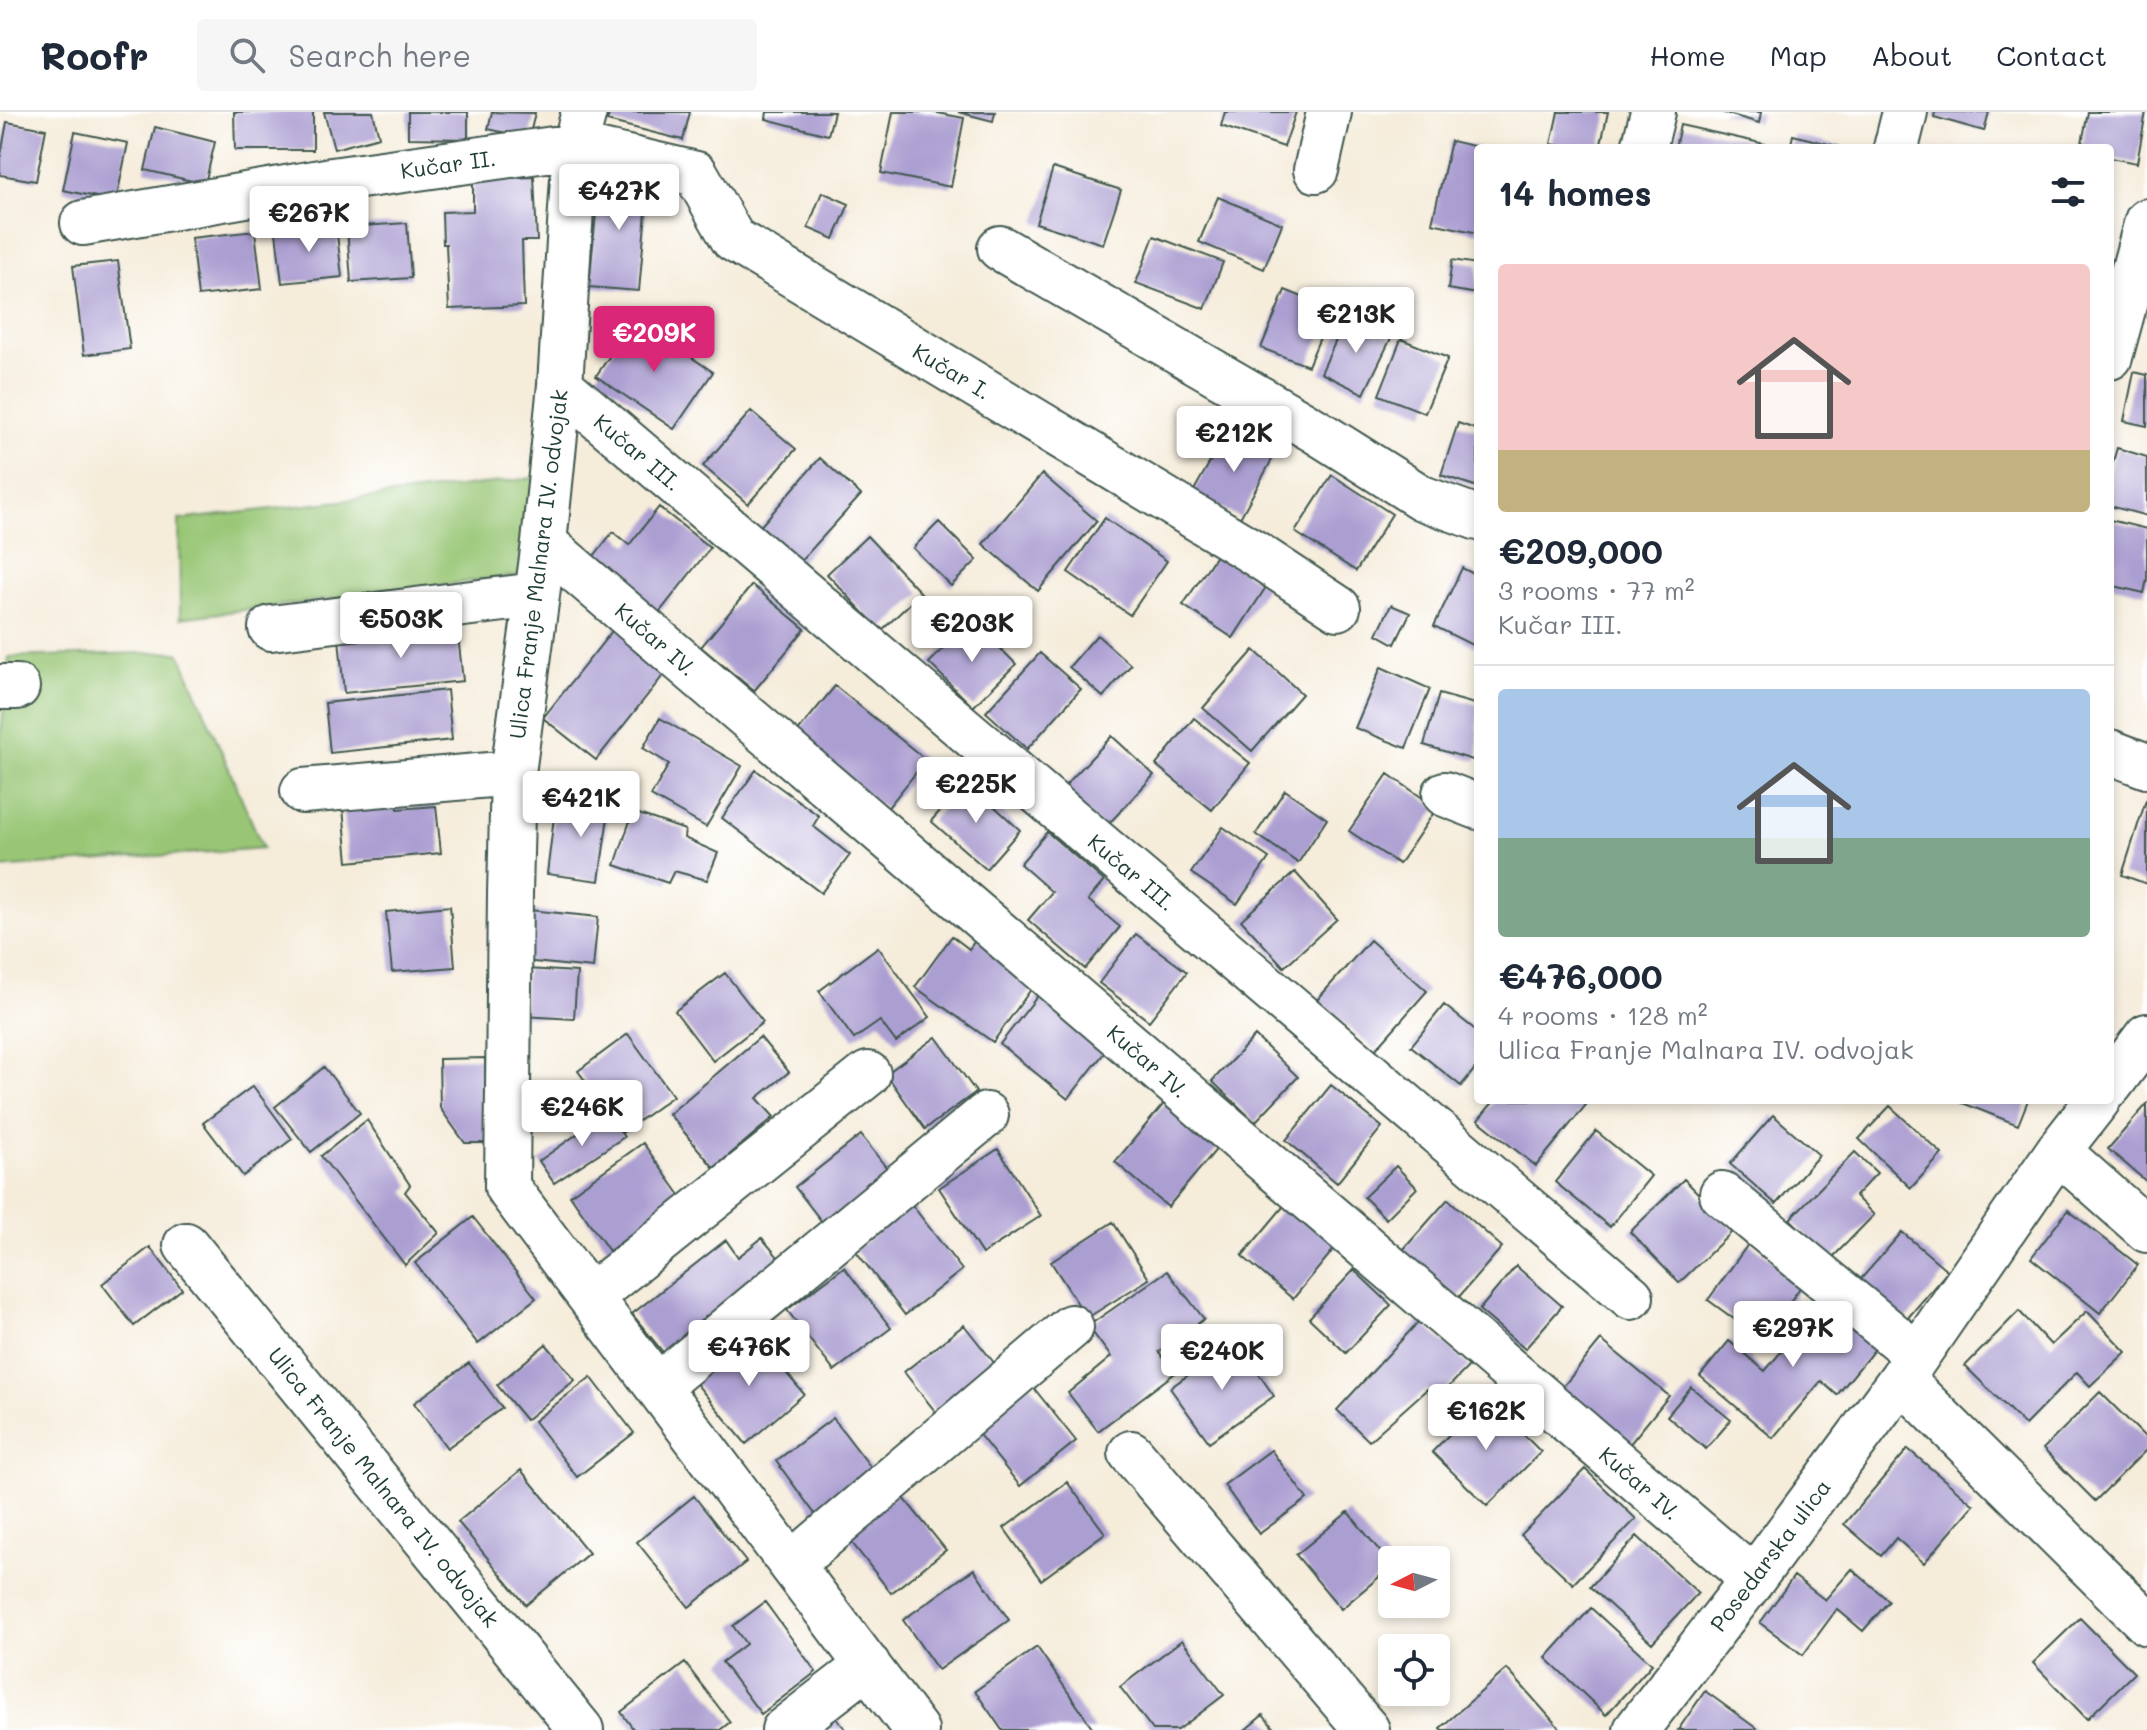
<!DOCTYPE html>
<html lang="en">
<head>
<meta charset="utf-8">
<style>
	body { margin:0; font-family:Mali,sans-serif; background:#f6f6f7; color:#1f2937; height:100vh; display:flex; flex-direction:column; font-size:30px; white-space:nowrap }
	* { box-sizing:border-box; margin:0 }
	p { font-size:26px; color:#747a83 }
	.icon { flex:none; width:44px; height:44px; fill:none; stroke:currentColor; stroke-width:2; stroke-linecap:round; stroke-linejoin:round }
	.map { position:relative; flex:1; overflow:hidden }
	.details { position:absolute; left:1474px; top:32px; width:640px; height:960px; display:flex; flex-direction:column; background:#fff; border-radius:8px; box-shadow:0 4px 12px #0003 }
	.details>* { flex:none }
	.needle { width:52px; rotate:264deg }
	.fabs { position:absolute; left:1378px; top:1434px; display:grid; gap:16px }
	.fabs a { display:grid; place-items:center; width:72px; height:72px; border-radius:8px; background:#fff; box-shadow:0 4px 12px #0003; font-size:40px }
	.price { position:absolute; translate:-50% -68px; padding:0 18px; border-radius:8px; background:#fff; color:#222; font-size:26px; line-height:52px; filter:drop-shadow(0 2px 4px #0008) }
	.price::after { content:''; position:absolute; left:50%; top:48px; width:24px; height:18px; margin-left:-12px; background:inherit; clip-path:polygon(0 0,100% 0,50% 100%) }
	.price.active { background:#db2777; color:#fff }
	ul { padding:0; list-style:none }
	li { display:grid; align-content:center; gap:16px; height:424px; padding:0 24px }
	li+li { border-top:2px solid #e0e1e3 }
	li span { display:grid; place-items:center; height:248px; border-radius:8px; color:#555 }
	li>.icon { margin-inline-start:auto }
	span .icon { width:144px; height:144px; fill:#fffc; stroke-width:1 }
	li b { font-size:34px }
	h2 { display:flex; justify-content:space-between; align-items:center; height:96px; padding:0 24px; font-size:34px }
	header { display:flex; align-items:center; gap:48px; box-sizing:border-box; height:112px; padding:0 40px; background:#fff; border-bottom:2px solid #e0e1e3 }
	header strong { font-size:38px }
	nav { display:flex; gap:44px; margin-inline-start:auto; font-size:28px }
	.search { width:560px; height:72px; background:#f6f6f7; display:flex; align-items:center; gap:20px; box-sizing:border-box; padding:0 28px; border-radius:8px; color:#747a83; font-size:30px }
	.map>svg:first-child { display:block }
</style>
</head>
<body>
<header>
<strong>Roofr</strong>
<div class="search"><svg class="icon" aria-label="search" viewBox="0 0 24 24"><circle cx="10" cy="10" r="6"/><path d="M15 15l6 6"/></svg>Search here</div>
<nav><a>Home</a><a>Map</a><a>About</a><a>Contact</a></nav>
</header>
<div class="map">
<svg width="2147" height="1618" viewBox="0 0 2147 1618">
	<rect width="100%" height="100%" fill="#fff"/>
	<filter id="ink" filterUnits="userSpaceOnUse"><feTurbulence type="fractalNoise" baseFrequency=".0125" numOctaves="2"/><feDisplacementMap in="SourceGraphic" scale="16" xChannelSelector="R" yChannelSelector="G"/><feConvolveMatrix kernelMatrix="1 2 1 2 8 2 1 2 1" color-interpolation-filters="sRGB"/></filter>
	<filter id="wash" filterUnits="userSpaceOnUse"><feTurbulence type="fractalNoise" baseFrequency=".006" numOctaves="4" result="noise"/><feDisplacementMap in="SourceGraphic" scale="32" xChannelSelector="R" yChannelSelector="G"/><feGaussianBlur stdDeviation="1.8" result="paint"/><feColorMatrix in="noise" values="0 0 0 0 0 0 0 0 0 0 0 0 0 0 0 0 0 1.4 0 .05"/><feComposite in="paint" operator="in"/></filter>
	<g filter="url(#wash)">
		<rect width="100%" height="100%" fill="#f5ecda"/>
		<path fill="#98c674" stroke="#5c8254" stroke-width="2" d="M542 365 529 462 180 506 179 408Z
			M179 540 263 736 0 756V629L9 545Z"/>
		<g id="blocks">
			<path fill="#ab9ed1" d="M234 0H313V38H235Z
				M324 0H373L379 25 334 37Z
				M408 0H468V27L408 26Z
				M492 0 535 1 529 26 488 17Z
				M610 0H690L683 28 607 9Z
				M767 0H834L828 23 766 7Z
				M893 0H932L964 6 951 75 881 61Z
				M958 0H995L993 9Z
				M1225 0H1296L1284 35 1221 14Z
				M1558 0H1608L1600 36H1571L1551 32Z
				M1721 0H1761L1759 11Z
				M1935 0H1989L1984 19 1934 5Z
				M2088 0H2146L2137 51 2110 46V36H2081Z
				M7 10 46 17 36 69 0 63V48Z
				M1680 13 1765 32 1764 36H1675Z
				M155 15 215 30 205 72 145 58Z
				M75 20 128 31 116 89 63 78Z
				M1793 23 1841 35V36H1790Z
				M1451 29 1478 35V121L1432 111Z
				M1053 56 1121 78 1103 132 1036 111Z
				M600 60 649 65 639 179 589 175Z
				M534 65 537 129H522L524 194 449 197 446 132H443L442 100 473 99V67Z
				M822 80 849 92 834 127 808 116Z
				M1218 85 1282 112 1264 157 1199 130Z
				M407 111 411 166 351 170 347 115Z
				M336 113 342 165 282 171 276 120Z
				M255 119 262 177 198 184 191 126Z
				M1154 124 1223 150 1205 197 1136 171Z
				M1452 148 1478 152 1477 182 1448 177Z
				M118 149 130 237 84 243 73 154Z
				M1285 178 1332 197 1308 254 1261 236Z
				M1347 204 1391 226 1364 282 1321 261Z
				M635 207 713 260 674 317 596 264Z
				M1401 227 1448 246 1425 301 1379 283Z
				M2134 260 2147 263V314L2124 309Z
				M751 299 796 337 748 392 703 354Z
				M1458 311 1478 318V375L1441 363Z
				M1228 318 1274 344 1240 406 1193 380Z
				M2117 336 2147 345V404L2110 394V360Z
				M820 346 861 383 799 451 759 416Z
				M1042 362 1097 409 1038 479 983 432Z
				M1332 363 1392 402 1356 459 1295 420Z
				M659 395 710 436 658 502 590 449 613 420 629 433Z
				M1105 406 1167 449 1130 503 1068 460Z
				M2110 408 2147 417V467L2144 481 2110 473Z
				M939 410 977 448 951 474 913 436Z
				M867 424 921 481 881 519 827 462Z
				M1217 442 1266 475 1233 526 1183 493Z
				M1462 456 1478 464V536L1434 514Z
				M752 473 805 517 754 579 701 535Z
				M1391 493 1410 501 1395 532 1377 522Z
				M972 508 1016 552 973 595 929 551Z
				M457 514 463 569 344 581 339 526Z
				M616 514 669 556 596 648 543 606Z
				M1097 523 1131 553 1103 585 1069 555Z
				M1254 538 1302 582 1252 639 1203 596Z
				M1040 541 1081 577 1027 637 986 600Z
				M1381 555 1430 577 1406 636 1355 616Z
				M835 574 926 648 886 698 795 623Z
				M447 578 452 628 330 641 325 591Z
				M1439 582 1478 593V642L1476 649 1424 633Z
				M660 606 742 654 706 715 651 684 669 652 643 636Z
				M1194 606 1250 651 1212 698 1156 653Z
				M1112 624 1154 663 1104 717 1061 678Z
				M756 658 819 704 813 714 850 743 821 781 722 706Z
				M1388 662 1437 696 1399 752 1349 719Z
				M967 669 1020 718 986 757 931 709Z
				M580 678 611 683 599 769 547 762 554 705 575 708Z
				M1285 678 1327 707 1298 751 1256 722Z
				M396 680 398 697 436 694 441 741 348 750 342 685Z
				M2146 688H2147V772L2122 763Z
				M633 700 685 718 684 726 718 741 707 768 674 759 668 771 615 753Z
				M1223 715 1269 746 1237 792 1191 761Z
				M1047 720 1104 769 1088 788 1120 815 1085 857 1028 808 1052 780 1020 752Z
				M1295 760 1337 807 1284 855 1241 808Z
				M450 794 455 855 392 860 386 800Z
				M529 798 598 805 593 856 524 849Z
				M1136 822 1187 860 1149 909 1099 871Z
				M952 824 969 837 977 826 1037 869 993 930 915 875Z
				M1370 828 1427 879 1375 938 1317 888Z
				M878 835 930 905 896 930 880 909 854 927 819 879Z
				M526 857 577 860 574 907 523 904Z
				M725 861 763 910 713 949 675 899Z
				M1040 881 1108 936 1068 987 1000 932Z
				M1444 893 1478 920V953L1461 974 1411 934Z
				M628 922 673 984 623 1020 578 959Z
				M1255 924 1298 965 1255 1010 1212 969Z
				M760 925 789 960 757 986 774 1005 714 1056 669 1002Z
				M936 925 976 980 925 1017 886 962Z
				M485 946 487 1031H465L440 996 439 947Z
				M324 955 360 1001 311 1040 275 995Z
				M1331 973 1382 1015 1337 1071 1286 1028Z
				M253 974 292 1027 243 1064 203 1011Z
				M1495 988H1580L1586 993 1536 1054 1478 1008Z
				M1955 988H2028L2018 1013Z
				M1166 989 1219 1034 1168 1095 1115 1050Z
				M2147 992V1070L2108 1037Z
				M1890 994 1942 1042 1911 1076 1859 1027Z
				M607 1001 624 1025 554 1071 539 1049Z
				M1773 1003 1819 1043 1776 1092 1730 1052Z
				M367 1008 410 1073 405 1080 439 1121 405 1153 321 1044Z
				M1596 1019 1651 1064 1610 1115 1555 1070Z
				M861 1023 892 1063 826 1115 795 1075Z
				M643 1031 682 1086 609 1139 570 1083Z
				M998 1037 1041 1104 982 1142 939 1076Z
				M1855 1040 1877 1061 1855 1084 1874 1103 1831 1147 1790 1107Z
				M1396 1054 1417 1076 1386 1107 1364 1085Z
				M1684 1067 1734 1118 1679 1171 1630 1120Z
				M1448 1087 1502 1135 1458 1186 1403 1138Z
				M1288 1089 1339 1131 1293 1187 1242 1144Z
				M912 1093 962 1158 905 1203 855 1138Z
				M2068 1098 2138 1153 2100 1201 2031 1146Z
				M473 1105 536 1186 478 1232 415 1151Z
				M1113 1110 1149 1167 1087 1206 1051 1150Z
				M1902 1120 1948 1159 1900 1215 1854 1175Z
				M762 1126 783 1151 666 1244 632 1202 726 1128 738 1145Z
				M1749 1131 1804 1170 1763 1228 1708 1188Z
				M150 1135 182 1177 134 1214 102 1172Z
				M1516 1154 1562 1194 1525 1237 1479 1198Z
				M844 1155 891 1216 834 1259 787 1198Z
				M1354 1158 1391 1193 1346 1241 1309 1206Z
				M1167 1159 1204 1207 1159 1240 1175 1261 1098 1319 1068 1281 1111 1245 1088 1214Z
				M1826 1186 1879 1232 1837 1283 1821 1269 1773 1326 1700 1264 1729 1229 1765 1259Z
				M2019 1199 2051 1233 2087 1199 2126 1240 2090 1274 2077 1260 2025 1313 1965 1254Z
				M1420 1208 1469 1254 1434 1290 1427 1277 1369 1329 1337 1298Z
				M964 1213 999 1257 939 1304 904 1260Z
				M752 1220 804 1282 746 1332 694 1269Z
				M1601 1228 1669 1284 1629 1333 1561 1277Z
				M1236 1229 1274 1284 1209 1330 1170 1276Z
				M546 1232 575 1268 526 1308 497 1273Z
				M469 1251 502 1296 447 1336 414 1291Z
				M591 1265 634 1321 577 1365 534 1309Z
				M1029 1270 1076 1329 1020 1374 973 1315Z
				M1691 1275 1731 1308 1706 1337 1667 1304Z
				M2100 1280 2147 1327V1337L2095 1389 2043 1337Z
				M1486 1285 1541 1340 1487 1394 1432 1340Z
				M833 1306 876 1362 818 1406 776 1349Z
				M1908 1337 1974 1393 1924 1451 1896 1426 1881 1444 1844 1412Z
				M1271 1338 1307 1387 1259 1422 1224 1373Z
				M1585 1357 1636 1407 1573 1472 1521 1423Z
				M521 1358 589 1441 526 1493 458 1410Z
				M1067 1370 1105 1421 1041 1468 1004 1416Z
				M899 1380 946 1438 891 1481 846 1423Z
				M694 1384 746 1450 689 1495 637 1430Z
				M1348 1400 1392 1454 1341 1497 1296 1443Z
				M1637 1424 1698 1481 1652 1531 1590 1475Z
				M974 1457 1009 1508 938 1558 903 1508Z
				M1852 1457 1889 1489 1863 1519 1837 1497 1803 1543 1760 1511 1794 1464 1825 1488Z
				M765 1490 816 1560 761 1602 722 1550 746 1532 733 1514Z
				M1591 1496 1652 1552 1606 1603 1546 1546Z
				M2080 1506 2134 1561 2087 1607 2033 1551Z
				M1182 1528 1224 1583 1178 1618H1153L1120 1575Z
				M1037 1535 1094 1618H1002L975 1579Z
				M685 1551 730 1610 720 1618H634L621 1600Z
				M1507 1557 1561 1618H1442L1440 1616Z
				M1705 1579 1756 1616 1754 1618H1678Z
				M834 1603 846 1618H816Z
				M1263 1603 1275 1618H1245Z"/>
		</g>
	</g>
	<g filter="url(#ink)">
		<use href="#blocks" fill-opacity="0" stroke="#3f574d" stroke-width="2"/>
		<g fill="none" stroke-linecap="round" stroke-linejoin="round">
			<g stroke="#3f574d" stroke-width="48">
				<path id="minor" d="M584 0 575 34 560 273 544 431 513 661 510 781 507 1075 916 1618
					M1644 36 1653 0
					M1896 36 1905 0
					M1316 58 1329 0
					M83 111 332 68 575 34 696 62 733 127 1253 440 1338 496
					M1000 136 1314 318 1422 386 1478 406
					M2110 245 2147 109
					M560 273 1631 1185
					M544 431 1753 1467
					M271 516 536 483
					M0 575H17
					M2110 640 2147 654
					M303 679 513 661
					M1445 682 1478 695
					M2110 973 2147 924
					M2058 1039 2147 1118
					M1722 1082 1917 1243
					M186 1133 581 1618
					M590 1185 868 962
					M1901 1267 2147 1511
					M658 1274 986 1003
					M1131 1341 1367 1618
					M792 1452 1071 1215
					M784 1618 868 1553
					M1636 1618 1753 1467 1901 1267 2058 1039 2098 988"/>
			</g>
			<use href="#minor" stroke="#fff" stroke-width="44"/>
		</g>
	</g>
	<g text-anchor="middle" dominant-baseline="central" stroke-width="7" stroke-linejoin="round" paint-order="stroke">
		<g font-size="22" fill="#1f3d34" stroke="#fff">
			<text transform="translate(448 52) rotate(-8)">Kučar II.</text>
			<text transform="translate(952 259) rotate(31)">Kučar I.</text>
			<text transform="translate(638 340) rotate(40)">Kučar III.</text>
			<text transform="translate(538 452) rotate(-83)">Ulica Franje Malnara IV. odvojak</text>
			<text transform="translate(656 527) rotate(41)">Kučar IV.</text>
			<text transform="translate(1132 760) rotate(40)">Kučar III.</text>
			<text transform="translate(1148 949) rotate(41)">Kučar IV.</text>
			<text transform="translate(1640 1371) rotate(41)">Kučar IV.</text>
			<text transform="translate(384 1375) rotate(51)">Ulica Franje Malnara IV. odvojak</text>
			<text transform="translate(1770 1443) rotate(-53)">Posedarska ulica</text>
		</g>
	</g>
</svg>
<div class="fabs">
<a><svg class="needle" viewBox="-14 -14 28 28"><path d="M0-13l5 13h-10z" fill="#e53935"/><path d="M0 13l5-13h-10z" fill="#747a83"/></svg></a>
<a><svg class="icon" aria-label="locate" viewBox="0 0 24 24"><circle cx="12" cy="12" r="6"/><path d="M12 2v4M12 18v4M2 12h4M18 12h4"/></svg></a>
</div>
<b class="price" style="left:619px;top:120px">€427K</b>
<b class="price" style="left:309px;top:142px">€267K</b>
<b class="price" style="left:1356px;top:243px">€213K</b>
<b class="price active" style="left:654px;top:262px">€209K</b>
<b class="price" style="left:1234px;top:362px">€212K</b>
<b class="price" style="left:401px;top:548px">€503K</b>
<b class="price" style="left:972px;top:552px">€203K</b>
<b class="price" style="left:976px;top:713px">€225K</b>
<b class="price" style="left:581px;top:727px">€421K</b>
<b class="price" style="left:582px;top:1036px">€246K</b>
<b class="price" style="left:1793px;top:1257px">€297K</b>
<b class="price" style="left:749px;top:1276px">€476K</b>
<b class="price" style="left:1222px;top:1280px">€240K</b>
<b class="price" style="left:1486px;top:1340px">€162K</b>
<section class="details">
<h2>14 homes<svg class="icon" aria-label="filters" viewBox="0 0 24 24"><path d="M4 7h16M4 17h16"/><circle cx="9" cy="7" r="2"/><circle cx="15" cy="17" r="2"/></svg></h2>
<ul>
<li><span style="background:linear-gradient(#f6c9c9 75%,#c2b280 0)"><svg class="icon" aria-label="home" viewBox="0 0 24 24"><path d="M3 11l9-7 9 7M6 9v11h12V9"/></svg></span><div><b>€209,000</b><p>3 rooms · 77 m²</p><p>Kučar III.</p></div></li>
<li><span style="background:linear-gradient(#a9c7e8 60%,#7fa58c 0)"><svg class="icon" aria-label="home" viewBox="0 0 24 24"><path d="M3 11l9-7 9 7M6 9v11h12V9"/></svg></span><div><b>€476,000</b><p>4 rooms · 128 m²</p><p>Ulica Franje Malnara IV. odvojak</p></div></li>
</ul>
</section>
</div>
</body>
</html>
